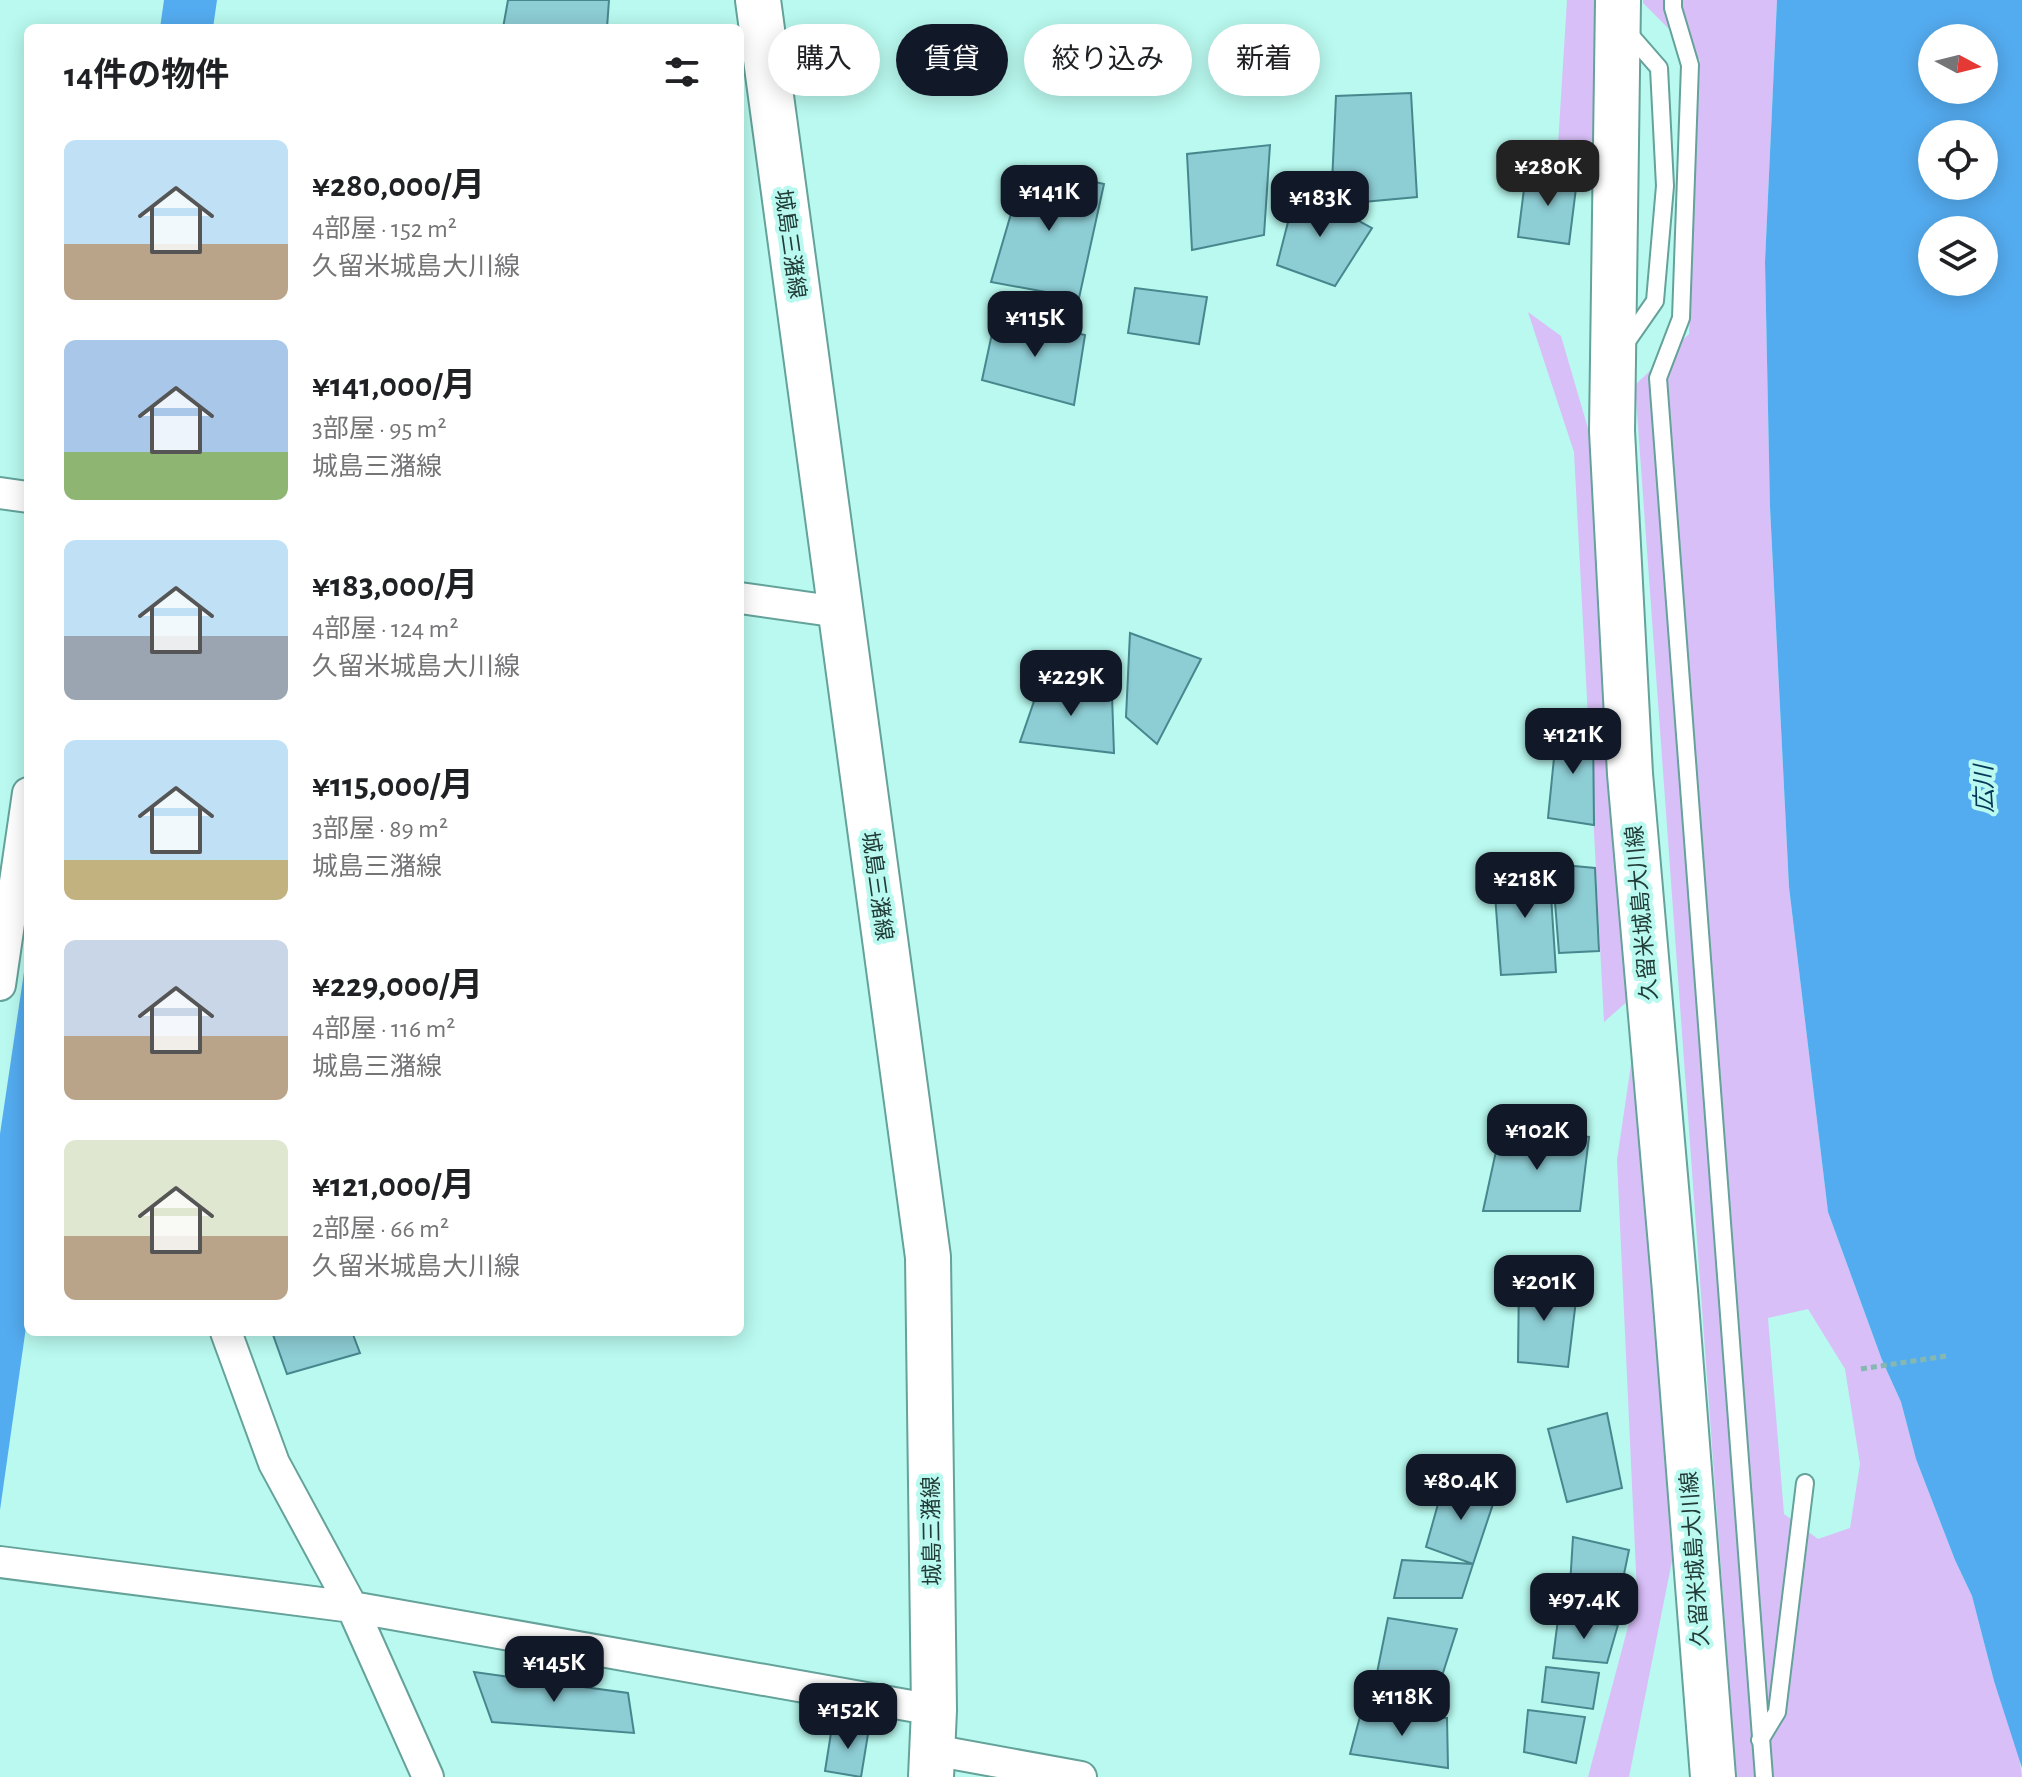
<!DOCTYPE html>
<html lang="ja">
<head>
<meta charset="utf-8">
<style>
	body { margin:0; font-family:"Alegreya Sans","Noto Sans JP",sans-serif; background:#f6f6f6; color:#202124; height:100vh; display:flex; flex-direction:column; font-size:30px; white-space:nowrap }
	* { box-sizing:border-box; margin:0 }
	p { font-size:26px; color:#757577 }
	.icon { flex:none; width:44px; height:44px; fill:none; stroke:currentColor; stroke-width:2; stroke-linecap:round; stroke-linejoin:round }
	.map { position:relative; flex:1; overflow:hidden }
	.sheet { position:absolute; left:24px; top:24px; width:720px; height:1312px; display:flex; flex-direction:column; background:#fff; border-radius:12px; box-shadow:0 4px 20px #0003 }
	.sheet>* { flex:none }
	.guide { position:absolute; left:768px; top:24px; width:760px; height:72px; display:flex; gap:16px }
	.needle { width:52px; rotate:97deg }
	.controls { position:absolute; left:1918px; top:24px; display:grid; gap:16px }
	.controls a { display:grid; place-items:center; width:80px; height:80px; border-radius:50%; background:#fff; box-shadow:0 4px 20px #0003; font-size:40px }
	.price { position:absolute; translate:-50% -68px; padding:0 18px; border-radius:16px; background:#111827; color:#fff; font-size:26px; line-height:52px; filter:drop-shadow(0 2px 4px #0008) }
	.price::after { content:''; position:absolute; left:50%; top:48px; width:24px; height:18px; margin-left:-12px; background:inherit; clip-path:polygon(0 0,100% 0,50% 100%) }
	.price.on { background:#222; color:#fff }
	ul { padding:0; list-style:none }
	li { display:flex; align-items:center; gap:24px; height:200px; padding:0 40px }
	li span { display:grid; place-items:center; flex:none; width:224px; height:160px; border-radius:12px; color:#555 }
	li>.icon { margin-inline-start:auto }
	span .icon { width:96px; height:96px; fill:#fffc; stroke-width:1 }
	li b { font-size:34px }
	h2 { display:flex; justify-content:space-between; align-items:center; height:96px; padding:0 40px; font-size:34px }
	.tag { padding:0 28px; border-radius:36px; background:#fff; box-shadow:0 4px 20px #0003; font-size:28px; line-height:72px }
	.tag.on { background:#111827; color:#fff }
	.map>svg:first-child { display:block }
</style>
</head>
<body>
<div class="map">
<svg width="2022" height="1777" viewBox="0 0 2022 1777">
	<rect width="100%" height="100%" fill="#b9f9ef"/>
	<path fill="#d8bff8" fill-rule="evenodd" d="M1567 0H1598L1593 155 1558 145Z
		M1643 0H1777L1765 262 1770 507 1789 887 1828 1212 1882 1360 1901 1402 1916 1459 1955 1560 1972 1596 1994 1681 2018 1748 2022 1777H1736L1635 385 1689 334 1700 60 1643 3ZM1808 1309 1845 1369 1860 1464 1850 1528 1818 1539 1784 1514 1768 1318Z
		M1528 312 1561 336 1594 449 1630 999 1604 1022 1574 452Z
		M1634 1044 1672 1561 1629 1777H1588L1637 1593 1617 1160Z"/>
	<path fill="#54acf0" fill-rule="evenodd" d="M164 0H217L213 28H160Z
		M1777 0H2022V1768L1994 1681 1972 1596 1955 1560 1916 1459 1901 1402 1882 1360 1828 1212 1789 887 1770 507 1765 262ZM1984 38V90H1932V38ZM1984 134V186H1932V134ZM1932 230H1984V282H1932Z
		M28 945V1313L0 1510V1134Z"/>
	<path fill="#8dcdd4" stroke="#47878e" stroke-width="2" d="M508 0H609L607 28H503Z
		M1411 93 1417 197 1331 205 1336 96Z
		M1270 145 1264 235 1192 250 1187 154Z
		M1025 166 1104 184 1079 298 991 282Z
		M1526 173 1577 180 1569 244 1518 237Z
		M1297 187 1372 228 1335 286 1277 265Z
		M1135 288 1207 297 1199 344 1128 333Z
		M996 315 1085 335 1074 405 982 380Z
		M1130 633 1201 659 1157 744 1126 717Z
		M1042 678 1112 695 1114 753 1020 742Z
		M1593 724 1594 825 1548 818 1557 728Z
		M1552 864 1595 868 1599 951 1559 953Z
		M1549 865 1556 972 1501 975 1493 868Z
		M1501 1128 1589 1137 1580 1211H1483Z
		M1519 1276 1558 1281 1556 1300H1576L1568 1367 1518 1362Z
		M272 1332H352L360 1353 287 1374Z
		M1607 1413 1622 1488 1567 1502 1548 1429Z
		M1443 1486 1497 1492 1473 1564 1426 1547Z
		M1573 1537 1629 1550 1617 1608 1569 1602Z
		M1402 1560 1473 1564 1462 1598H1394Z
		M1388 1618 1457 1629 1434 1701 1373 1693Z
		M1558 1619 1618 1625 1607 1663 1553 1658Z
		M1546 1667 1599 1673 1593 1709 1542 1702Z
		M474 1672 628 1693 634 1733 492 1722Z
		M1362 1709 1447 1718 1448 1768 1350 1754Z
		M1528 1710 1585 1717 1576 1763 1524 1752Z
		M846 1724 869 1728 861 1777 825 1771 831 1733 844 1735Z"/>
	<g fill="none" stroke-linecap="round" stroke-linejoin="round">
		<g stroke="#64a29a" stroke-width="20">
			<path id="service" d="M1673 0V8L1690 65 1681 318 1658 378 1764 1777
				M1623 347 1655 301 1665 186 1659 68 1625 29
				M1760 1740 1777 1712 1805 1483"/>
		</g>
		<g stroke="#64a29a" stroke-width="34">
			<path id="minor" d="M0 493 28 497
				M740 598 839 612
				M0 985 28 793
				M226 1332 274 1463 352 1607 428 1777
				M0 1562 352 1607 934 1710
				M933 1750 1081 1777"/>
		</g>
		<g stroke="#64a29a" stroke-width="48">
			<path id="secondary" d="M758 0 928 1257 934 1710 931 1777"/>
		</g>
		<g stroke="#64a29a" stroke-width="48">
			<path id="primary" d="M1618 0 1612 431 1630 774 1675 1291 1713 1777"/>
		</g>
		<path stroke="#85b8b0" stroke-width="5" stroke-dasharray="6 4" stroke-linecap="butt" d="M1861 1369 1946 1356"/>
		<use href="#service" stroke="#fff" stroke-width="16"/>
		<use href="#minor" stroke="#fff" stroke-width="30"/>
		<use href="#secondary" stroke="#fff" stroke-width="44"/>
		<use href="#primary" stroke="#fff" stroke-width="44"/>
	</g>
	<g text-anchor="middle" dominant-baseline="central" stroke-width="8" stroke-linejoin="round" paint-order="stroke">
		<g font-size="22" fill="#213b37" stroke="#b9f9ef">
			<text transform="translate(790 244) rotate(82)">城島三潴線</text>
			<text transform="translate(877 886) rotate(82)">城島三潴線</text>
			<text transform="translate(1642 913) rotate(-95)">久留米城島大川線</text>
			<text transform="translate(932 1531) rotate(-91)">城島三潴線</text>
			<text transform="translate(1695 1559) rotate(-94)">久留米城島大川線</text>
		</g>
		<g font-size="24" font-style="italic" fill="#053759" stroke="#b9f9ef">
			<text transform="translate(1985 789) rotate(-91)">広川</text>
		</g>
	</g>
</svg>
<div class="controls">
<a><svg class="needle" viewBox="-14 -14 28 28"><path d="M0-13l5 13h-10z" fill="#e53935"/><path d="M0 13l5-13h-10z" fill="#757577"/></svg></a>
<a><svg class="icon" aria-label="locate" viewBox="0 0 24 24"><circle cx="12" cy="12" r="6"/><path d="M12 2v4M12 18v4M2 12h4M18 12h4"/></svg></a>
<a><svg class="icon" aria-label="layers" viewBox="0 0 24 24"><path d="M12 4l9 5-9 5-9-5zM3 14l9 5 9-5"/></svg></a>
</div>
<b class="price on" style="left:1548px;top:208px">¥280K</b>
<b class="price" style="left:1049px;top:233px">¥141K</b>
<b class="price" style="left:1320px;top:239px">¥183K</b>
<b class="price" style="left:1035px;top:359px">¥115K</b>
<b class="price" style="left:1071px;top:718px">¥229K</b>
<b class="price" style="left:1573px;top:776px">¥121K</b>
<b class="price" style="left:1525px;top:920px">¥218K</b>
<b class="price" style="left:1537px;top:1172px">¥102K</b>
<b class="price" style="left:1544px;top:1323px">¥201K</b>
<b class="price" style="left:1461px;top:1522px">¥80.4K</b>
<b class="price" style="left:1584px;top:1641px">¥97.4K</b>
<b class="price" style="left:554px;top:1704px">¥145K</b>
<b class="price" style="left:1402px;top:1738px">¥118K</b>
<b class="price" style="left:848px;top:1751px">¥152K</b>
<div class="guide">
<a class="tag">購入</a>
<a class="tag on">賃貸</a>
<a class="tag">絞り込み</a>
<a class="tag">新着</a>
</div>
<section class="sheet">
<h2>14件の物件<svg class="icon" aria-label="filters" viewBox="0 0 24 24"><path d="M4 7h16M4 17h16"/><circle cx="9" cy="7" r="2"/><circle cx="15" cy="17" r="2"/></svg></h2>
<ul>
<li><span style="background:linear-gradient(#bfe0f5 65%,#b9a48a 0)"><svg class="icon" aria-label="home" viewBox="0 0 24 24"><path d="M3 11l9-7 9 7M6 9v11h12V9"/></svg></span><div><b>¥280,000/月</b><p>4部屋 · 152 m²</p><p>久留米城島大川線</p></div></li>
<li><span style="background:linear-gradient(#a9c7e8 70%,#8fb573 0)"><svg class="icon" aria-label="home" viewBox="0 0 24 24"><path d="M3 11l9-7 9 7M6 9v11h12V9"/></svg></span><div><b>¥141,000/月</b><p>3部屋 · 95 m²</p><p>城島三潴線</p></div></li>
<li><span style="background:linear-gradient(#bfe0f5 60%,#9aa5b1 0)"><svg class="icon" aria-label="home" viewBox="0 0 24 24"><path d="M3 11l9-7 9 7M6 9v11h12V9"/></svg></span><div><b>¥183,000/月</b><p>4部屋 · 124 m²</p><p>久留米城島大川線</p></div></li>
<li><span style="background:linear-gradient(#bfe0f5 75%,#c2b280 0)"><svg class="icon" aria-label="home" viewBox="0 0 24 24"><path d="M3 11l9-7 9 7M6 9v11h12V9"/></svg></span><div><b>¥115,000/月</b><p>3部屋 · 89 m²</p><p>城島三潴線</p></div></li>
<li><span style="background:linear-gradient(#c9d6e8 60%,#b9a48a 0)"><svg class="icon" aria-label="home" viewBox="0 0 24 24"><path d="M3 11l9-7 9 7M6 9v11h12V9"/></svg></span><div><b>¥229,000/月</b><p>4部屋 · 116 m²</p><p>城島三潴線</p></div></li>
<li><span style="background:linear-gradient(#dfe7d0 60%,#b9a48a 0)"><svg class="icon" aria-label="home" viewBox="0 0 24 24"><path d="M3 11l9-7 9 7M6 9v11h12V9"/></svg></span><div><b>¥121,000/月</b><p>2部屋 · 66 m²</p><p>久留米城島大川線</p></div></li>
</ul>
</section>
</div>
</body>
</html>
